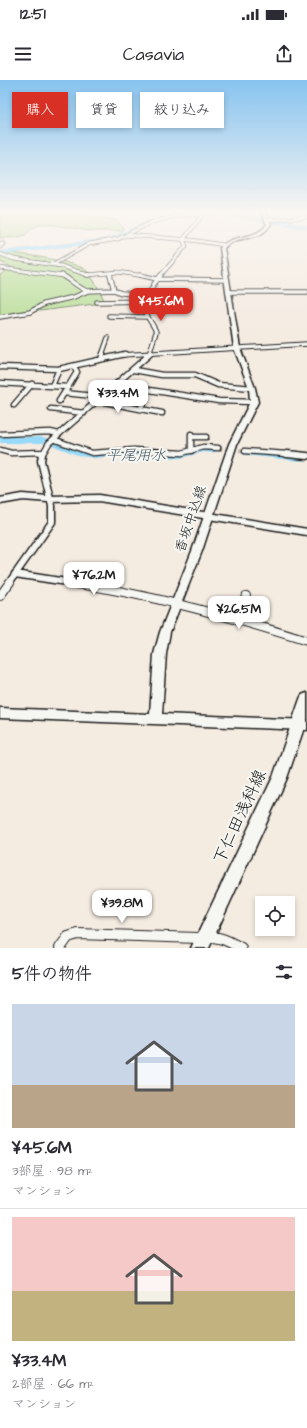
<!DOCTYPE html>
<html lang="ja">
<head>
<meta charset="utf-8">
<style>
	body { margin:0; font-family:"Architects Daughter","Klee One",sans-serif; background:#f2f2f3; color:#2b2b33; height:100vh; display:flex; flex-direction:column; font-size:15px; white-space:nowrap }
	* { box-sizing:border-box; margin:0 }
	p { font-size:13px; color:#7c7c81 }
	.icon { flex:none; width:22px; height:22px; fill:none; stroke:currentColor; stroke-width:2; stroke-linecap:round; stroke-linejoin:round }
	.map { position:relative; height:868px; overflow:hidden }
	.details { display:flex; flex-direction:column; background:#fff; flex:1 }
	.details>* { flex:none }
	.hud { position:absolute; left:12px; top:12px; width:283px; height:36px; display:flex; gap:8px }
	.tools { position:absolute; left:255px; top:816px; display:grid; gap:8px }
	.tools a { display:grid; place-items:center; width:40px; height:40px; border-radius:0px; background:#fff; box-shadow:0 2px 6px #0003; font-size:20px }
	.price { position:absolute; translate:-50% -34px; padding:0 9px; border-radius:8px; background:#fff; color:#222; font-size:13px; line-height:26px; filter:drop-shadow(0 1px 2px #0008) }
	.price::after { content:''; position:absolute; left:50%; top:24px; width:12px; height:9px; margin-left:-6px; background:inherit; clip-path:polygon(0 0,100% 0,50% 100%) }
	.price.active { background:#d93025; color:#fff }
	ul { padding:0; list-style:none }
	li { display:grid; align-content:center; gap:8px; height:212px; padding:0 12px }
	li+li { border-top:1px solid #e1e1e2 }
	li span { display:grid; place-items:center; height:124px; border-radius:0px; color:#555 }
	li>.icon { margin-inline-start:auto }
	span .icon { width:72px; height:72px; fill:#fffc; stroke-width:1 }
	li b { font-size:17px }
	h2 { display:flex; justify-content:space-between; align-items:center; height:48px; padding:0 12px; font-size:17px }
	.pill { padding:0 14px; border-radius:0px; background:#fff; box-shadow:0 2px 6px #0003; font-size:14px; line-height:36px }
	.pill.active { background:#d93025; color:#fff }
	.status { display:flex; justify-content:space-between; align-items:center; height:28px; padding:0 20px; background:#fff; direction:ltr }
	.status svg { height:11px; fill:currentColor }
	header { display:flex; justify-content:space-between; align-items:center; height:52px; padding:0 12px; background:#fff; font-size:18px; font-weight:600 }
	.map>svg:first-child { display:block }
</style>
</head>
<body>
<div class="status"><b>12:51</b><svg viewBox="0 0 49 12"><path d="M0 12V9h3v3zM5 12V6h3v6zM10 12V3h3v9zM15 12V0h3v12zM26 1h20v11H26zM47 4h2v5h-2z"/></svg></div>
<header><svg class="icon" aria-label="menu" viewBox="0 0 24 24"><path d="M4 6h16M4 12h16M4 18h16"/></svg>Casavia<svg class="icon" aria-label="share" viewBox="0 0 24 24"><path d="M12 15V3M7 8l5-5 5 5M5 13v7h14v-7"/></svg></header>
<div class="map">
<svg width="307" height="868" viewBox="0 0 307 868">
	<rect width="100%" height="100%" fill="#f4ebe1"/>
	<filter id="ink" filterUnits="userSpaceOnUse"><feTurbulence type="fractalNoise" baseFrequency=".025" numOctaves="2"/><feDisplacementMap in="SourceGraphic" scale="8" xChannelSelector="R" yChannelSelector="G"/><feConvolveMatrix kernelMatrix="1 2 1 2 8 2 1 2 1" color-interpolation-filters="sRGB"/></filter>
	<g filter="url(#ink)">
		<path fill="#b9de99" stroke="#6a7d5a" d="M0 133H76L116 140 124 148 122 151H89L55 145 42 144 34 147 25 155 18 157 0 158Z
			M0 172C16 173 77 181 87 191 93 199 101 211 104 221L102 223 95 224 0 236V195L10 188V186L0 182Z"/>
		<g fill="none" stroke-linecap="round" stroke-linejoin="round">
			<path fill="#97d9f9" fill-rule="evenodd" d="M187 133H230L307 145V149L230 137 189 136Z
				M152 139 154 142 110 162 0 175V171L109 158Z
				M0 357H44L49 360 44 363H0Z
				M58 361 86 371 95 372 129 369 181 372 203 366 217 368 218 370 213 373 203 372 181 378 129 375 95 378 80 376 54 366 53 364 54 362Z
				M248 370 302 375 306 376 307 379 302 381 244 375 243 373Z"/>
			<path stroke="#c9c2ba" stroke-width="4.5" stroke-dasharray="4.5 2.5" stroke-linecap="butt" d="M218 368 245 371"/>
			<g stroke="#1c1c1c" stroke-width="4.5">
				<path id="street-far5" d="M268 140 307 137
					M126 155 191 160 224 165
					M183 160 204 133
					M0 163 3 164 0 167
					M0 174 14 179 61 186 88 195 118 192 144 196
					M52 185 89 164 118 159 152 142 176 136 203 134
					M0 188 64 196
					M110 193 111 196
					M160 196 186 166 183 160"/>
			</g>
			<g stroke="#1c1c1c" stroke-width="5.5">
				<path id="street-far4" d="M62 195C71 200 77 207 87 211
					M87 195H90
					M110 195 114 210
					M140 195 157 199 226 200
					M228 212H307
					M97 222 147 221
					M109 236 147 237
					M0 237 30 232 44 224 74 217 88 211 114 210 121 213 149 215
					M102 275 108 258
					M121 275 307 264
					M149 275 156 252C154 245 147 239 146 232 143 220 153 204 161 195"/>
			</g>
			<g stroke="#1c1c1c" stroke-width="7">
				<path id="street-far3" d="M101 279 103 274
					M0 287 59 289 125 274
					M134 290 162 295H195L218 305 252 308
					M0 303 68 307 59 321
					M118 305 219 321 254 322
					M52 306 59 289
					M68 307 77 292 74 287
					M64 313 104 317
					M106 315 144 322 140 329 162 333
					M99 321 140 329
					M14 325 32 304
					M51 329 84 333
					M0 354 50 352 59 354
					M191 354V371
					M191 357H206
					M53 359 92 373 134 370 182 373 203 367 218 368
					M0 370 11 373 43 372
					M245 371 300 375
					M42 375 49 363 150 274"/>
			</g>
			<g stroke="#1c1c1c" stroke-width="9">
				<path id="street-far2" d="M287 374 307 376
					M0 421 23 417 48 419 99 418 307 452
					M15 494 73 503
					M9 503 52 442V426L41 381 42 374"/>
			</g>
			<g stroke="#1c1c1c" stroke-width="10">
				<path id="street-far1" d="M66 502C149 514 228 536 307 561
					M0 516 10 502
					M237 539 246 516"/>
			</g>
			<g stroke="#1c1c1c" stroke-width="12">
				<path id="street" d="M60 868 68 857 78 854 198 858C215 854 227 860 241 868"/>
			</g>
			<g stroke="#1c1c1c" stroke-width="3">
				<path id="secondary" d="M261 133H265L271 144C259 164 238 153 224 168L240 268 255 308 258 322 237 364 202 471 170 552 166 574 162 634 307 640V650L0 638V628L150 634 154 574 160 552 192 471 229 364 250 322 249 308 234 268 220 168C232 153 256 161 267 144Z"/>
			</g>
			<g stroke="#1c1c1c" stroke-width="3">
				<path id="primary" d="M307 613V639L287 698 209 868H191L273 697 300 619 302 615Z"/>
			</g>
			<use href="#street-far5" stroke="#f6f6f2" stroke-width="3"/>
			<use href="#street-far4" stroke="#f6f6f2" stroke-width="3.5"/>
			<use href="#street-far3" stroke="#f6f6f2" stroke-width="4.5"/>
			<use href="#street-far2" stroke="#f6f6f2" stroke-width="6"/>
			<use href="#street-far1" stroke="#f6f6f2" stroke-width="8"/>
			<use href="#street" stroke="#f6f6f2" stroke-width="10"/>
			<use href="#secondary" fill="#f6f6f2" fill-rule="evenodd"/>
			<use href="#primary" fill="#f6f6f2" fill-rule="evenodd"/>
		</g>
	</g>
	<linearGradient id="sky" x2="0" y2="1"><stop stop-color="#87c3ef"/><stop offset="0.52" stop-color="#faf6f2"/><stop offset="1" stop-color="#faf6f2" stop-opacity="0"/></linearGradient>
	<rect width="307" height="254" fill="url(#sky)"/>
	<g text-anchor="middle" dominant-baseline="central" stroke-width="4" stroke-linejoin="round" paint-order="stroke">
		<g font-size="14" fill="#1c1c1c" stroke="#f6f6f2">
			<text transform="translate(191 439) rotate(-71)">香坂中込線</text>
		</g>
		<g font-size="15" font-style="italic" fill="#41555e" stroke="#f6f6f2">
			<text x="136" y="375">平尾用水</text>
		</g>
		<g font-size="17" fill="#1c1c1c" stroke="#f6f6f2">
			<text transform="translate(240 737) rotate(-65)">下仁田浅科線</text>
		</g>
	</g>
</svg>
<div class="tools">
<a><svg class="icon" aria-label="locate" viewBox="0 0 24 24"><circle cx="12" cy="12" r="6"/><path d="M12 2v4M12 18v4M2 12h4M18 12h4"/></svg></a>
</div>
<b class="price active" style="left:161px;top:242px">¥45.6M</b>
<b class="price" style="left:118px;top:334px">¥33.4M</b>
<b class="price" style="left:94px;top:516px">¥76.2M</b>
<b class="price" style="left:239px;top:550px">¥26.5M</b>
<b class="price" style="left:122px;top:844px">¥39.8M</b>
<div class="hud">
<a class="pill active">購入</a>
<a class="pill">賃貸</a>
<a class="pill">絞り込み</a>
</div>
</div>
<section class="details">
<h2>5件の物件<svg class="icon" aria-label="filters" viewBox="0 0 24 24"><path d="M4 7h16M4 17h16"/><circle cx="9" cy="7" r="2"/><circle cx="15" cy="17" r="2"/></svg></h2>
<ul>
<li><span style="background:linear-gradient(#c9d6e8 65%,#b9a48a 0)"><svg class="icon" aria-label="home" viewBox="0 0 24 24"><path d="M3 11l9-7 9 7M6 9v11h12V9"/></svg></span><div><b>¥45.6M</b><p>3部屋 · 98 m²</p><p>マンション</p></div></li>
<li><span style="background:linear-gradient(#f6c9c9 60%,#c2b280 0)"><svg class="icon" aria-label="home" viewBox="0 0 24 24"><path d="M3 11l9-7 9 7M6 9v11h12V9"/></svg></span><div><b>¥33.4M</b><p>2部屋 · 66 m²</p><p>マンション</p></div></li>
</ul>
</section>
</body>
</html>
